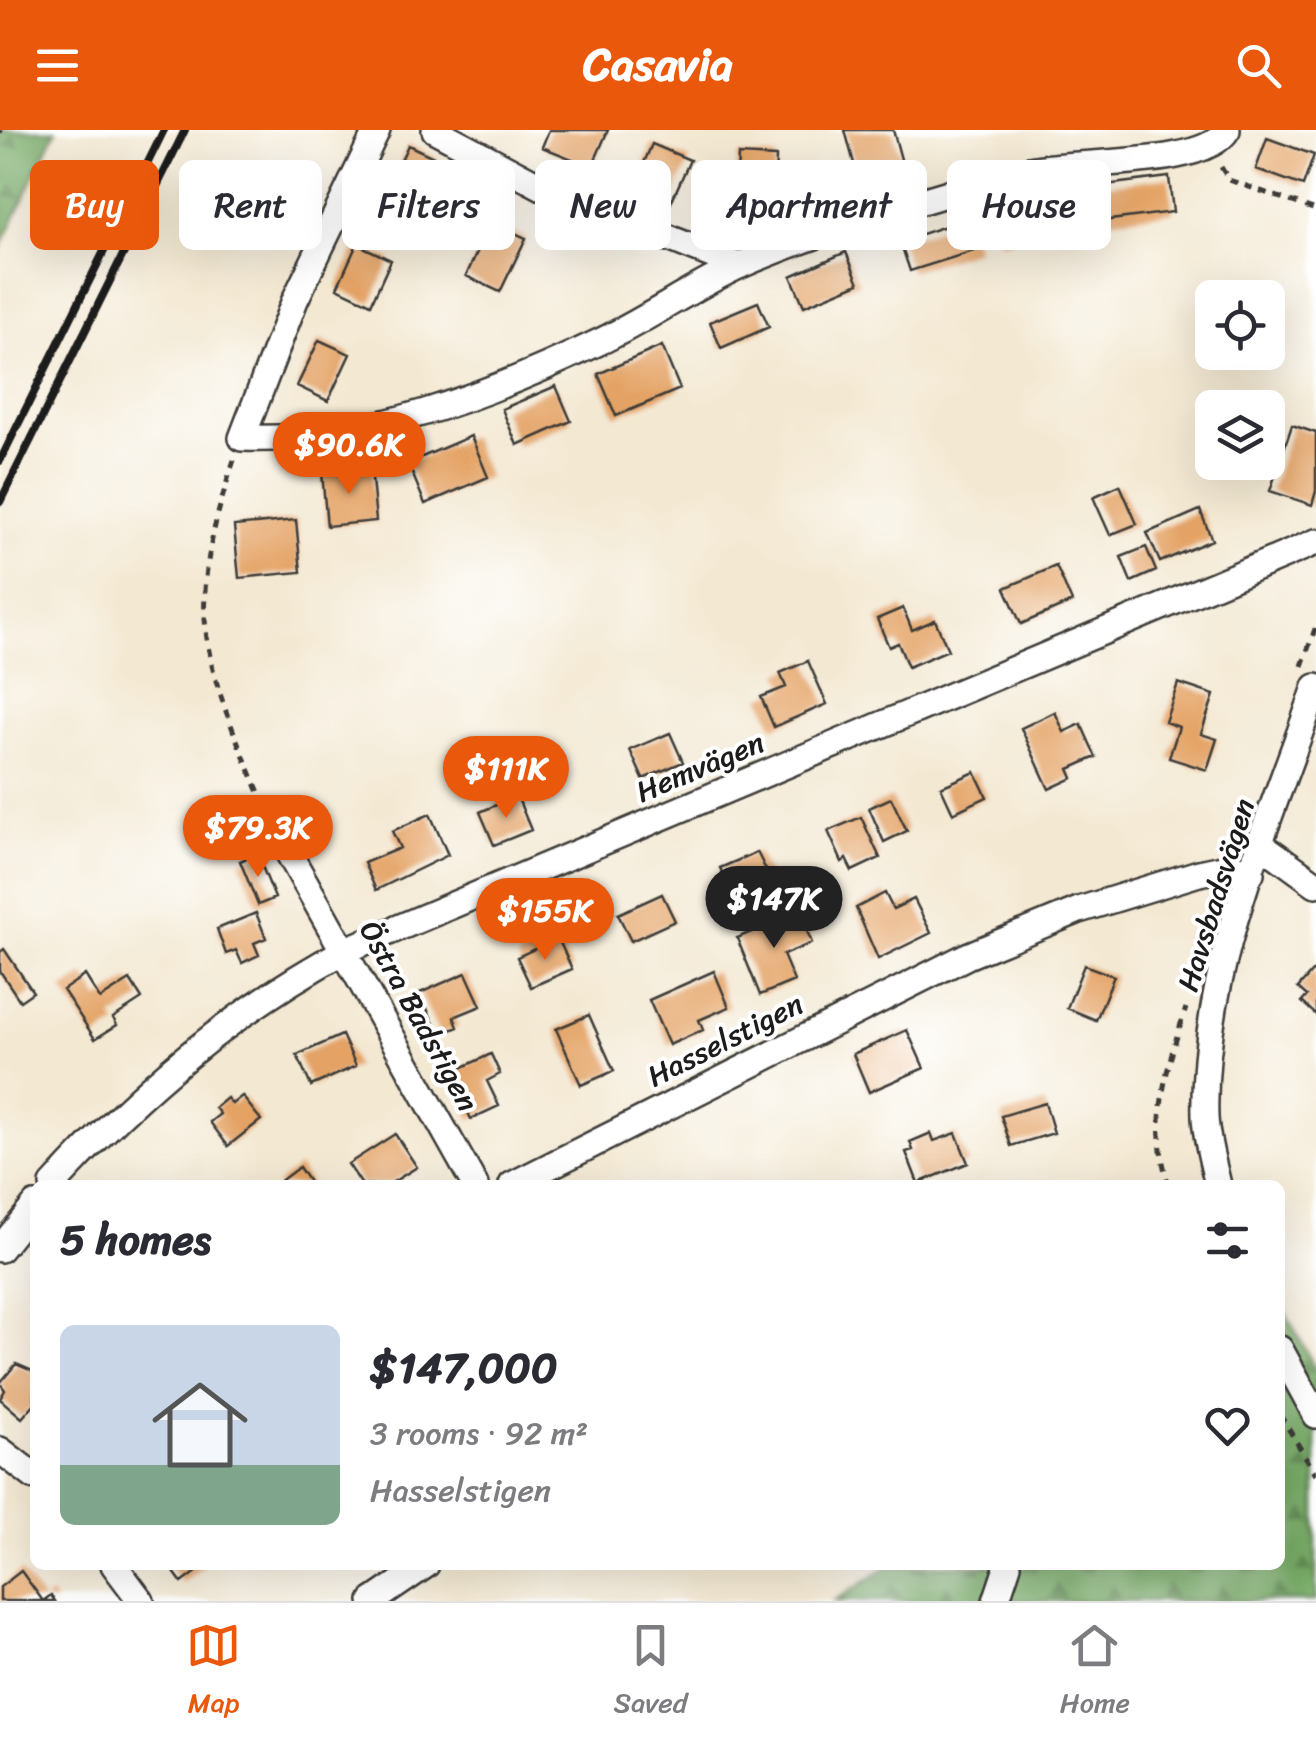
<!DOCTYPE html>
<html lang="en">
<head>
<meta charset="utf-8">
<style>
	body { margin:0; font-family:Sriracha,sans-serif; background:#f2f2f3; color:#2b2b33; height:100vh; display:flex; flex-direction:column; font-size:38px; white-space:nowrap }
	* { box-sizing:border-box; margin:0 }
	p { font-size:32px; color:#7c7c81 }
	.icon { flex:none; width:55px; height:55px; fill:none; stroke:currentColor; stroke-width:2; stroke-linecap:round; stroke-linejoin:round }
	.map { position:relative; flex:1; overflow:hidden }
	.sheet { position:absolute; left:30px; top:1050px; width:1255px; height:390px; display:flex; flex-direction:column; background:#fff; border-radius:15px; box-shadow:0 10px 40px #0002 }
	.sheet>* { flex:none }
	.top-card { position:absolute; left:30px; top:30px; width:1258px; height:90px; display:flex; gap:20px }
	.controls { position:absolute; left:1195px; top:150px; display:grid; gap:20px }
	.controls a { display:grid; place-items:center; width:90px; height:90px; border-radius:15px; background:#fff; box-shadow:0 10px 40px #0002; font-size:50px }
	.price { position:absolute; translate:-50% -85px; padding:0 22px; border-radius:35px; background:#ea580c; color:#fff; font-size:32px; line-height:65px; filter:drop-shadow(0 2px 5px #0008) }
	.price::after { content:''; position:absolute; left:50%; top:60px; width:30px; height:22px; margin-left:-15px; background:inherit; clip-path:polygon(0 0,100% 0,50% 100%) }
	.price.active { background:#222; color:#fff }
	ul { padding:0; list-style:none }
	li { display:flex; align-items:center; gap:30px; height:250px; padding:0 30px }
	li+li { border-top:2px solid #e1e1e2 }
	li span { display:grid; place-items:center; flex:none; width:280px; height:200px; border-radius:15px; color:#555 }
	li>.icon { margin-inline-start:auto }
	span .icon { width:120px; height:120px; fill:#fffc; stroke-width:1 }
	li b { font-size:42px }
	h2 { display:flex; justify-content:space-between; align-items:center; height:120px; padding:0 30px; font-size:42px }
	.chip { padding:0 35px; border-radius:15px; background:#fff; box-shadow:0 10px 40px #0002; font-size:35px; line-height:90px }
	.chip.active { background:#ea580c; color:#fff }
	header { display:flex; justify-content:space-between; align-items:center; height:130px; padding:0 30px; background:#ea580c; color:#fff; font-size:45px; font-weight:700 }
	.tab-bar { display:flex; justify-content:space-around; align-items:center; height:140px; border-top:2px solid #e1e1e2; background:#fff; font-size:28px; color:#7c7c81 }
	.tab-bar a { display:grid; justify-items:center; gap:5px }
	.tab-bar .active { color:#ea580c }
	.map>svg:first-child { display:block }
</style>
</head>
<body>
<header><svg class="icon" aria-label="menu" viewBox="0 0 24 24"><path d="M4 6h16M4 12h16M4 18h16"/></svg>Casavia<svg class="icon" aria-label="search" viewBox="0 0 24 24"><circle cx="10" cy="10" r="6"/><path d="M15 15l6 6"/></svg></header>
<div class="map">
<svg width="1316" height="1471" viewBox="0 0 1316 1471">
	<defs>
		<pattern id="forest-firs" width="22" height="20" patternUnits="userSpaceOnUse" patternTransform="scale(2.5)"><rect width="22" height="20" fill="#76a965"/><path d="M5 1l3.5 6h-7zM16 11l3.5 6h-7z" fill="#608952"/></pattern>
	</defs>
	<rect width="100%" height="100%" fill="#fff"/>
	<filter id="ink" filterUnits="userSpaceOnUse"><feTurbulence type="fractalNoise" baseFrequency=".01" numOctaves="2"/><feDisplacementMap in="SourceGraphic" scale="20" xChannelSelector="R" yChannelSelector="G"/><feConvolveMatrix kernelMatrix="1 2 1 2 8 2 1 2 1" color-interpolation-filters="sRGB"/></filter>
	<filter id="wash" filterUnits="userSpaceOnUse"><feTurbulence type="fractalNoise" baseFrequency=".0048" numOctaves="4" result="noise"/><feDisplacementMap in="SourceGraphic" scale="40" xChannelSelector="R" yChannelSelector="G"/><feGaussianBlur stdDeviation="2.25" result="paint"/><feColorMatrix in="noise" values="0 0 0 0 0 0 0 0 0 0 0 0 0 0 0 0 0 1.4 0 .05"/><feComposite in="paint" operator="in"/></filter>
	<g filter="url(#wash)">
		<rect width="100%" height="100%" fill="#f3e8d2"/>
		<path fill="url(#forest-firs)" stroke="#496240" stroke-width="2.5" d="M0 0H56L0 119Z
			M1280 1172 1316 1240V1471H834L891 1435H1280Z"/>
		<g id="blocks">
			<path fill="#e4a365" d="M549 0H608L592 37 542 17Z
				M845 0H893L905 44 860 56Z
				M1267 8 1314 25 1303 56 1256 39Z
				M652 14 690 30 668 79 631 63Z
				M408 15 438 29 407 96 377 82Z
				M738 25 776 27 773 90 735 89Z
				M1169 47 1173 82 1086 93 1081 58Z
				M1046 67 1054 98 1000 113 991 82Z
				M967 89 977 120 910 141 900 111Z
				M491 92 526 108 500 162 466 146Z
				M357 114 391 130 371 174 337 158Z
				M846 122 859 153 804 176 791 146Z
				M758 172 769 197 721 218 710 192Z
				M319 210 350 224 328 271 297 256Z
				M662 216 680 259 616 286 598 244Z
				M556 256 571 291 517 315 502 279Z
				M1292 295 1316 303V361L1312 375 1270 361Z
				M471 306 488 347 425 374 408 333Z
				M371 338 376 391 327 396 322 343Z
				M1120 355 1137 394 1110 405 1093 367Z
				M1200 380 1212 410 1160 432 1147 403Z
				M296 390 301 442 239 448 234 396Z
				M1146 417 1156 441 1131 452 1121 427Z
				M1056 436 1072 472 1021 494 1005 458Z
				M903 478 912 500 935 490 948 520 908 537 898 513 889 517 877 489Z
				M808 531 827 574 774 597 761 567 786 557 780 543Z
				M1178 553 1214 565 1201 604 1217 609 1207 640 1169 628 1179 597 1165 592Z
				M1055 582 1064 602 1081 594 1096 627 1069 639 1073 648 1049 659 1021 598Z
				M670 603 683 632 643 649 630 620Z
				M975 642 987 667 953 683 941 657Z
				M517 666 531 700 494 715 480 682Z
				M891 668 907 701 884 712 869 678Z
				M430 684 448 725 376 760 364 733 400 718 392 701Z
				M861 687 880 728 852 741 846 729 842 732 828 701Z
				M757 722 771 750 734 767 720 738Z
				M257 724 275 768 258 775 240 731Z
				M885 763 893 779 914 769 931 803 878 829 856 778Z
				M662 764 675 791 631 811 618 784Z
				M799 782 812 813 783 825 794 851 760 865 737 808Z
				M256 783 266 808 254 813 259 825 242 833 236 820 226 824 217 799Z
				M558 808 572 839 531 857 517 827Z
				M4 819 33 862 20 871 0 841V822Z
				M1084 835 1114 846 1096 890 1067 878Z
				M714 841 729 877 699 890 703 900 669 915 649 870Z
				M1313 841 1316 843V885L1302 872 1307 866 1298 858Z
				M466 843 481 876 454 887 458 897 439 905 420 863Z
				M85 845 100 869 130 850 142 869 113 888 117 895 95 909 63 860Z
				M589 885 614 941 581 955 556 899Z
				M907 900 924 938 869 962 853 924Z
				M342 905 356 936 311 956 297 925Z
				M491 924 500 944 487 951 499 976 471 989 450 943Z
				M242 966 261 990 228 1016 210 992 220 984 215 978 227 968 232 974Z
				M1045 973 1054 1003 1011 1016 1001 986Z
				M931 1003 934 1011 956 1003 968 1033 918 1053 906 1022 913 1020 910 1012Z
				M395 1004 417 1037 388 1055H362L348 1034Z
				M299 1037 311 1055H275Z
				M16 1234 35 1242V1273L22 1288 0 1269 5 1260 0 1253Z
				M169 1435H206L182 1453Z
				M21 1441 43 1471 51 1465 55 1471H0V1457Z"/>
		</g>
	</g>
	<g filter="url(#ink)">
		<use href="#blocks" fill-opacity="0" stroke="#3c3b37" stroke-width="2.5"/>
		<g fill="none" stroke-linecap="round" stroke-linejoin="round">
			<g stroke="#3c3b37" stroke-width="30">
				<path id="street" d="M377 0 295 170 242 308C366 313 486 266 597 213 647 190 693 156 743 134 832 96 924 70 1017 43 1064 28 1202 41 1227 0
					M435 0 546 59 739 136
					M274 697 475 1055
					M1262 715 1316 754
					M53 1055C139 960 233 881 346 820L1316 412
					M512 1055 967 826 1079 780 1199 743 1232 736 1251 743
					M1218 1055C1213 1033 1206 1009 1205 987 1201 839 1269 695 1316 557
					M0 1119 35 1075
					M1280 1219 1316 1285
					M0 1320 35 1347
					M114 1435 141 1471
					M373 1471 426 1435
					M996 1471 1008 1435"/>
			</g>
			<path stroke="#3c3b37" stroke-width="5" stroke-dasharray="8 8" stroke-linecap="butt" d="M0 3 1 0
				M1221 37 1229 50 1316 80
				M234 330C183 484 202 530 264 674
				M1302 536 1316 496
				M1169 1055C1148 993 1167 937 1186 878
				M1280 1285 1316 1344"/>
			<use href="#street" stroke="#fff" stroke-width="25"/>
			<path stroke="#1c1c1c" stroke-width="8" d="M0 331 164 0
				M0 372 185 0"/>
		</g>
	</g>
	<g text-anchor="middle" dominant-baseline="central" stroke-width="8" stroke-linejoin="round" paint-order="stroke">
		<g font-size="30" fill="#1c1c1c" stroke="#fff">
			<text transform="translate(700 637) rotate(-23)">Hemvägen</text>
			<text transform="translate(1216 765) rotate(-73)">Havsbadsvägen</text>
			<text transform="translate(419 886) rotate(61)">Östra Badstigen</text>
			<text transform="translate(725 910) rotate(-27)">Hasselstigen</text>
		</g>
	</g>
</svg>
<div class="controls">
<a><svg class="icon" aria-label="locate" viewBox="0 0 24 24"><circle cx="12" cy="12" r="6"/><path d="M12 2v4M12 18v4M2 12h4M18 12h4"/></svg></a>
<a><svg class="icon" aria-label="layers" viewBox="0 0 24 24"><path d="M12 4l9 5-9 5-9-5zM3 14l9 5 9-5"/></svg></a>
</div>
<b class="price" style="left:349px;top:367px">$90.6K</b>
<b class="price" style="left:506px;top:691px">$111K</b>
<b class="price" style="left:258px;top:750px">$79.3K</b>
<b class="price active" style="left:774px;top:821px">$147K</b>
<b class="price" style="left:545px;top:833px">$155K</b>
<div class="top-card">
<a class="chip active">Buy</a>
<a class="chip">Rent</a>
<a class="chip">Filters</a>
<a class="chip">New</a>
<a class="chip">Apartment</a>
<a class="chip">House</a>
</div>
<section class="sheet">
<h2>5 homes<svg class="icon" aria-label="filters" viewBox="0 0 24 24"><path d="M4 7h16M4 17h16"/><circle cx="9" cy="7" r="2"/><circle cx="15" cy="17" r="2"/></svg></h2>
<ul>
<li><span style="background:linear-gradient(#c9d6e8 70%,#7fa58c 0)"><svg class="icon" aria-label="home" viewBox="0 0 24 24"><path d="M3 11l9-7 9 7M6 9v11h12V9"/></svg></span><div><b>$147,000</b><p>3 rooms · 92 m²</p><p>Hasselstigen</p></div><svg class="icon" aria-label="heart" viewBox="0 0 24 24"><path d="M12 20l-8-8c-3-5 5-10 8-4 3-6 11-1 8 4z"/></svg></li>
</ul>
</section>
</div>
<nav class="tab-bar">
<a class="active"><svg class="icon" aria-label="map" viewBox="0 0 24 24"><path d="M3 6l6-2 6 2 6-2v14l-6 2-6-2-6 2zM9 4v14M15 6v14"/></svg>Map</a>
<a><svg class="icon" aria-label="saved" viewBox="0 0 24 24"><path d="M7 4h10v16l-5-4-5 4z"/></svg>Saved</a>
<a><svg class="icon" aria-label="home" viewBox="0 0 24 24"><path d="M3 11l9-7 9 7M6 9v11h12V9"/></svg>Home</a>
</nav>
</body>
</html>
